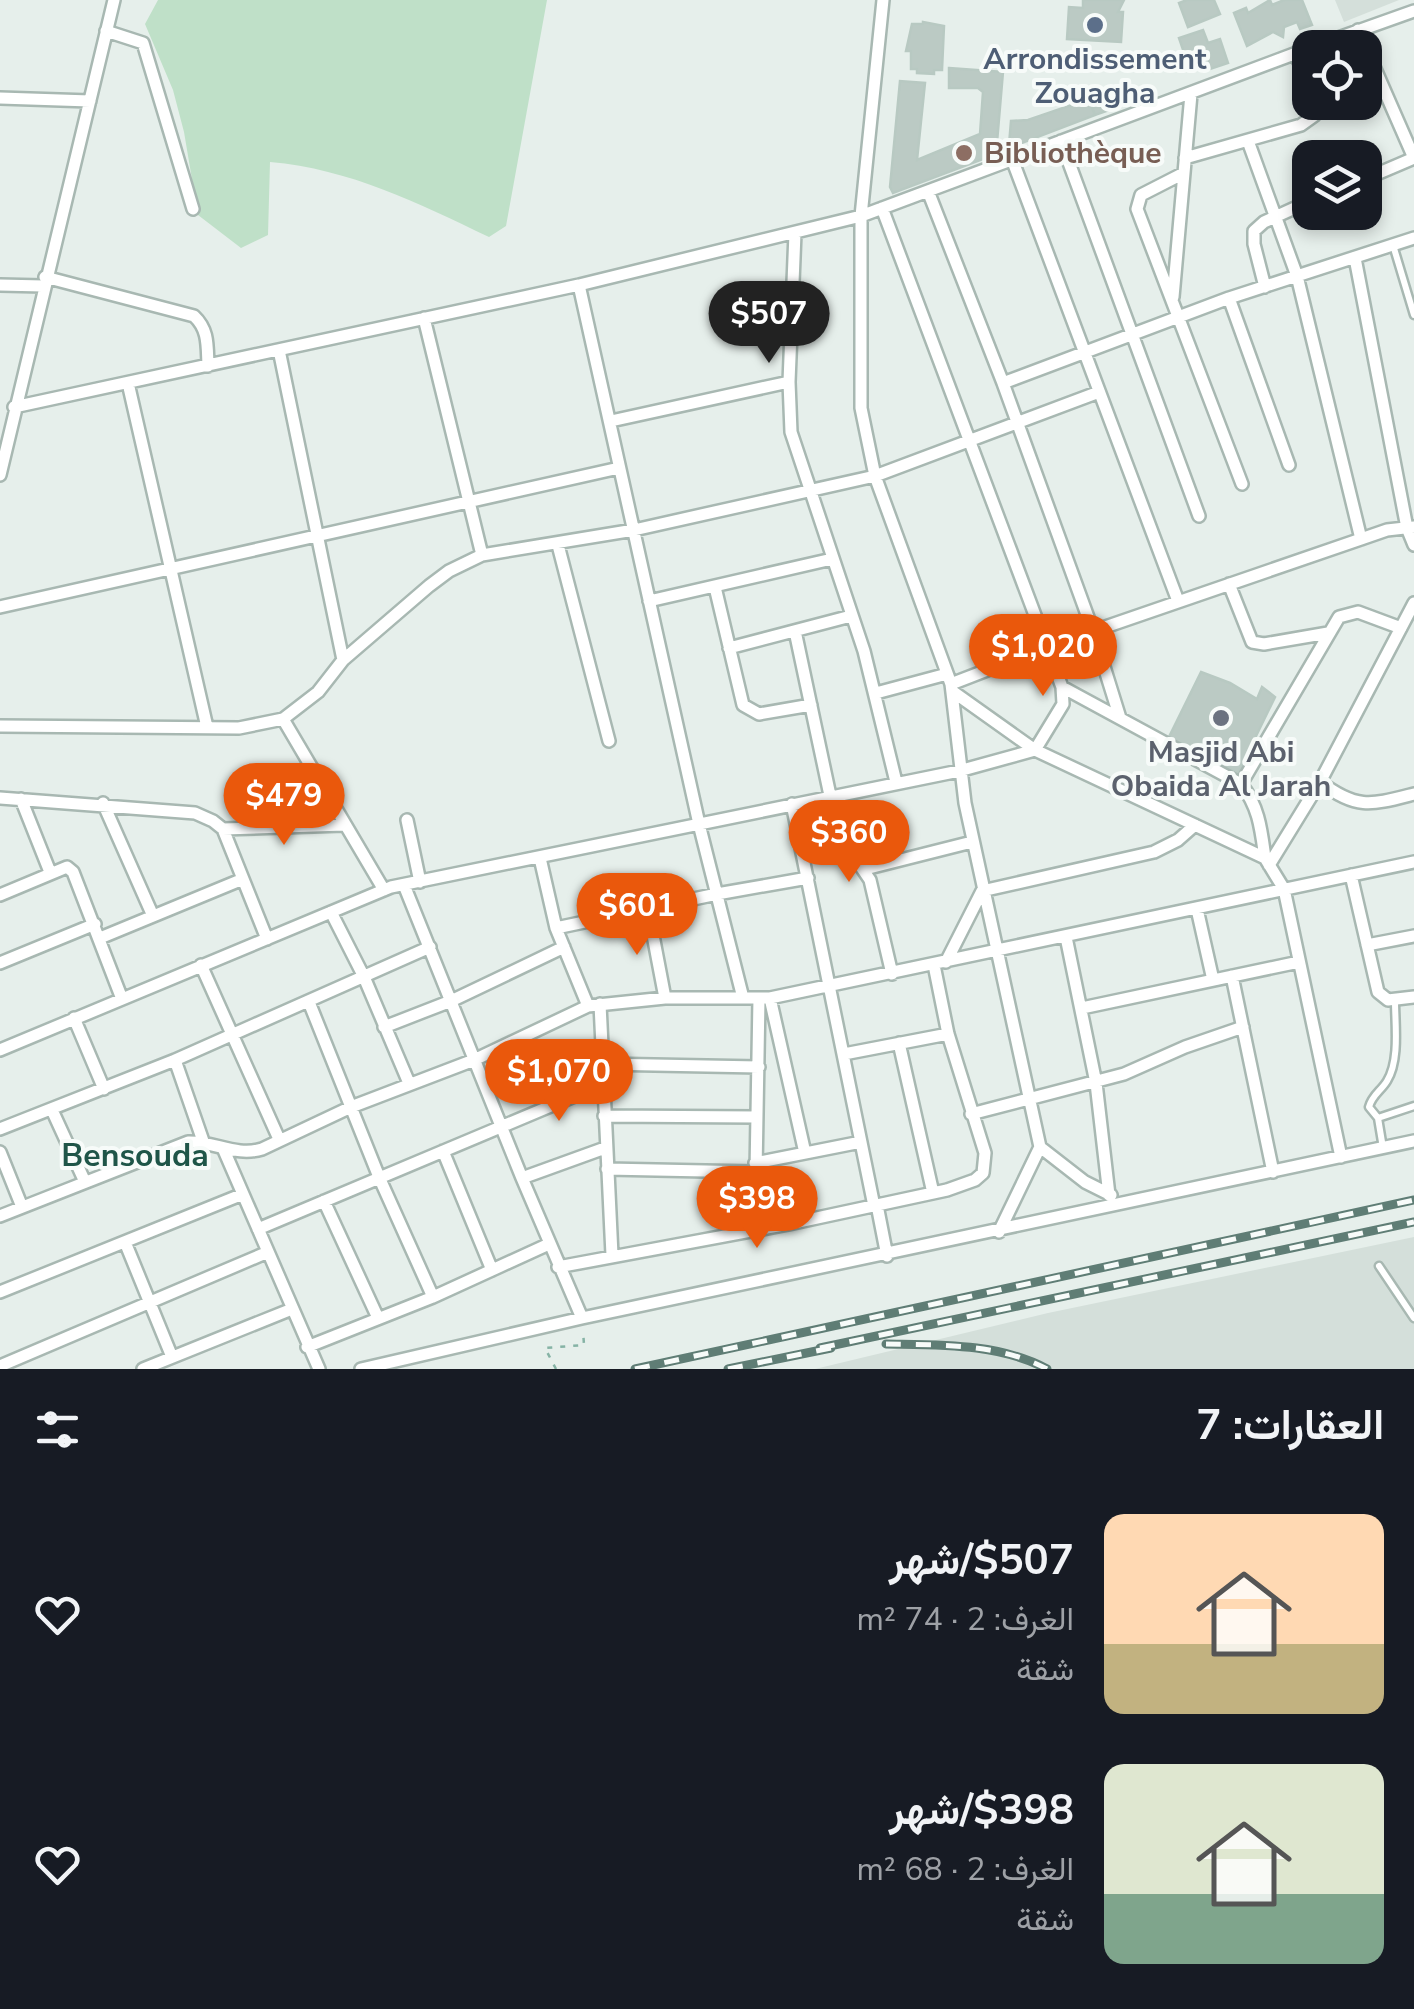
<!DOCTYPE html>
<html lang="ar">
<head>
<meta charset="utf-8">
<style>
	body { margin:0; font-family:"Nunito Sans",Vazirmatn,sans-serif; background:#20242c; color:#f1f3f6; direction:rtl; height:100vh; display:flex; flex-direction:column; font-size:38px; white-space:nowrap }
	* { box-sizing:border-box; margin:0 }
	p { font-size:32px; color:#9ea1a6 }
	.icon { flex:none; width:55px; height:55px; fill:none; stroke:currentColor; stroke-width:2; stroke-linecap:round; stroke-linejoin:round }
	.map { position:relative; height:1369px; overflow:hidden; direction:ltr }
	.sheet { display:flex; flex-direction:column; background:#171b24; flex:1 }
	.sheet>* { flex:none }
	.tools { position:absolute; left:1292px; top:30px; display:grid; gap:20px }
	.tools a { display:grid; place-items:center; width:90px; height:90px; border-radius:20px; background:#171b24; box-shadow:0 5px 15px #0003; font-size:50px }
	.price { position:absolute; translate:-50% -85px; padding:0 22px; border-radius:35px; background:#ea580c; color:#fff; font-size:32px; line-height:65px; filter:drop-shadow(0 2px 5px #0008) }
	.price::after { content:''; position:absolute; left:50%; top:60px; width:30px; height:22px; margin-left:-15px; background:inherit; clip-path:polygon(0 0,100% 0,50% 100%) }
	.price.on { background:#222; color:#fff }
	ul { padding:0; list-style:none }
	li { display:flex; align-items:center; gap:30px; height:250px; padding:0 30px }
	li span { display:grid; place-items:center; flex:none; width:280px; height:200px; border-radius:20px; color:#555 }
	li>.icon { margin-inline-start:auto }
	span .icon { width:120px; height:120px; fill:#fffc; stroke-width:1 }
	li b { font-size:42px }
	h2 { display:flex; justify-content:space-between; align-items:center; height:120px; padding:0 30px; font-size:42px }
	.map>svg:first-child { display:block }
</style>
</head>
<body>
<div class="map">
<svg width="1414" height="1369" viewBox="0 0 1414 1369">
	<rect width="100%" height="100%" fill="#e6efeb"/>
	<path fill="#d4dfda" d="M1335 0H1399L1344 22Z
		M1414 1237V1369H815L1048 1313Z"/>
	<path fill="#bfe0c8" d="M158 0H547L506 226 489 237C418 203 350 169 270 162L268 235 241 248 198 215 184 132 173 90 145 24Z"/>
	<path fill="#bbcac4" stroke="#b8c9c2" stroke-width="2.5" d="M1083 0H1124L1118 12H1123L1121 42 1067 39 1069 7 1083 8Z
		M1187 0H1214L1220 14 1188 27 1179 3Z
		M1270 0 1272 5 1284 0H1302L1312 25 1300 29 1297 22 1284 27 1283 37 1273 32 1247 46 1234 13 1246 8 1248 13Z
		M923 22 944 26 942 70H934V74L917 73V69H911V51H906L912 24H923Z
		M1203 30 1208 43 1220 39 1228 63 1207 70 1205 65 1190 70 1179 38Z
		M949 68 1003 72 996 154 893 193 890 187 900 81 925 83 917 160 980 134 983 92 978 88H949Z
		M1131 92 1135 101 1095 115 1092 108Z
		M1089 99 1095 115 1014 146 1009 145 1011 121 1028 120Z
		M1201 672 1230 683 1257 699 1262 687 1275 697 1238 773 1169 737Z"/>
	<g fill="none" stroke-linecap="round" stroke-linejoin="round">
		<g stroke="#a8b8b2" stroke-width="11">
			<path id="service" d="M1393 245 1414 315
				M1378 1118 1414 1106
				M1383 1148 1378 1118 1369 1107C1372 1095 1381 1091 1387 1081 1400 1060 1395 1024 1395 1001
				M1379 1266 1414 1318"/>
		</g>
		<g stroke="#a8b8b2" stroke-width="16">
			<path id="minor" d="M883 0 861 216V408L875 476 951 684 965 803 1040 1147 999 1232
				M1358 30 1414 158 1365 179
				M106 31 143 43 193 209
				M1310 48 1414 11
				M1295 54 1310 83
				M0 98 90 101
				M1061 141 1199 516
				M1248 141 1297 276 1361 539
				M1185 158 1301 125 1315 115 1318 102
				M1012 159 1178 601
				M1184 173 1141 195 1137 209 1242 484
				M928 191 1003 383 1093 631 1120 718
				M795 233 789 382 791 432 864 651 896 782
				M1355 258 1407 528 1414 545
				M45 277 194 316C209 330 207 346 208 366
				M0 285 43 286
				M579 285 699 824 743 998
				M1265 287 1254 244V231L1264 222 1310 201
				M1173 297 1191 94
				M1229 298 1289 465
				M424 318 482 555
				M279 350 343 660
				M128 383 207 727
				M1003 383 1229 298 1414 238
				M14 407 579 285 861 216 1310 48
				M611 421 789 382
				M0 475 114 0
				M558 545 609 741
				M1229 584 1252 642 1264 644 1328 633
				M715 587 743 705 759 714 811 705
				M649 601 832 559
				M0 607 619 468
				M795 631 838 833 870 880 892 974
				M729 648 851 616
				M951 684 1047 647 1361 539 1387 530 1414 527
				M1062 687 1241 784C1259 807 1261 829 1265 858
				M952 691 1035 750 1265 858 1284 889 1341 1157
				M876 693 947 674
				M283 719 384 890
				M0 726 239 728 283 719 318 692 343 660 429 586 449 571 482 555 634 530 875 476 1099 392
				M1320 782C1357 810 1371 805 1414 794
				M1241 784 1339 617 1358 612 1401 628
				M0 798 195 813 213 821 223 829 267 939
				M21 799 50 872
				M103 803 153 916
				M792 804 874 1206
				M407 820 420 882
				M223 829 344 825
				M540 858 556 928 588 1006
				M1269 865 1320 782 1414 603
				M865 869 972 842
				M1351 875 1378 992 1388 1000 1414 997
				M404 885 522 1178 582 1318
				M0 895 67 867 73 872 122 999
				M648 909 665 998
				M1197 909 1213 980
				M331 912 364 977 409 1083
				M556 928 717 894 808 878
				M1066 937 1096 1083 1109 1195
				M100 938 243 879
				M1367 945 1414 936
				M946 962 982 891 1154 852 1178 840 1195 825
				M0 963 95 924
				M201 965 279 1139
				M1232 976 1273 1172
				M770 998 805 1153
				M309 1002 379 1177 433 1297
				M600 1004 612 1255
				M1082 1008 1299 962
				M74 1018 104 1089
				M384 1027 451 1001 564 947
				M899 1043 933 1193
				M0 1050 391 887 959 771 1035 750 1063 704 1062 687 882 208
				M844 1054 948 1034
				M175 1060 203 1141
				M602 1064 759 1067
				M52 1110 85 1182
				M971 1114 1124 1074 1185 1047 1243 1027
				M604 1116 757 1117
				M0 1129 175 1060 430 947
				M1040 1147 1085 1182 1111 1195
				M223 1148 319 1369
				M443 1151 492 1270
				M0 1152 22 1207
				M755 1163 861 1142
				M607 1169 755 1172
				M522 1178 605 1148
				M324 1201 378 1318
				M877 1205 887 1256
				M0 1216 188 1142C214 1141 236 1157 262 1149L351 1107 474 1060 588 1006 665 998H770L1414 862
				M258 1229 603 1084
				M755 1230 759 998
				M125 1242 172 1357
				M558 1267 789 1224 947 1190 975 1180 983 1173 985 1153 948 1034 934 965
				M0 1292 243 1194
				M307 1347 433 1297 549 1244
				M0 1366 268 1252
				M143 1369 292 1309
				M361 1369 582 1318 1414 1141"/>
		</g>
		<path stroke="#86b3a5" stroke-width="2.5" stroke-dasharray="5 8" stroke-linecap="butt" d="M556 1369 545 1348 584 1345 583 1330"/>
		<use href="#service" stroke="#fff" stroke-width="6"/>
		<use href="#minor" stroke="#fff" stroke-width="11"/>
		<g stroke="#5f7d75" stroke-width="9">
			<path id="rail" d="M886 1344C939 1345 999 1343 1047 1369
				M820 1348 1414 1222
				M635 1369 1414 1200
				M728 1369 831 1348"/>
		</g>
		<use href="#rail" stroke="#f7fbf9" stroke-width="5" stroke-dasharray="15" stroke-linecap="butt"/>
	</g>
	<circle fill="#5c6f8a" stroke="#f7fbf9" stroke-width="4" cx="1095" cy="25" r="10"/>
	<circle fill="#8d6e63" stroke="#f7fbf9" stroke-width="4" cx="964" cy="153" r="10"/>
	<circle fill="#6b7280" stroke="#f7fbf9" stroke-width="4" cx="1221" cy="718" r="10"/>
	<g text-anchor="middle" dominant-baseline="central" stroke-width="8" stroke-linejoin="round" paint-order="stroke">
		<g font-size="30" font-weight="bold" fill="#4e5e75" stroke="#f7fbf9">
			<text x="1095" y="59">Arrondissement<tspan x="1095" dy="34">Zouagha</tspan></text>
		</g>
		<g font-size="30" font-weight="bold" fill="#785e54" stroke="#f7fbf9" text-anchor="start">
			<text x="984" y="153">Bibliothèque</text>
		</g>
		<g font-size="30" font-weight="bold" fill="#5b616d" stroke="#f7fbf9">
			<text x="1221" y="752">Masjid Abi<tspan x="1221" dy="34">Obaida Al Jarah</tspan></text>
		</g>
		<g font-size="32" font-weight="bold" fill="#1f5548" stroke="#f7fbf9">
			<text x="135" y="1155">Bensouda</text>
		</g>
	</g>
</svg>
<div class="tools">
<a><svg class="icon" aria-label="locate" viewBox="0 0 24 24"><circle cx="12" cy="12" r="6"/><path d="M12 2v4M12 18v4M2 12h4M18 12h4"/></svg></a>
<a><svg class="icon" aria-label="layers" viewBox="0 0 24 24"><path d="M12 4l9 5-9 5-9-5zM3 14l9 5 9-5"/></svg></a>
</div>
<b class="price on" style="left:769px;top:366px">$507</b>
<b class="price" style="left:1043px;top:699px">$1,020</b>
<b class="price" style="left:284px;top:848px">$479</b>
<b class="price" style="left:849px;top:885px">$360</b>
<b class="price" style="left:637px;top:958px">$601</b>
<b class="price" style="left:559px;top:1124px">$1,070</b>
<b class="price" style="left:757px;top:1251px">$398</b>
</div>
<section class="sheet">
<h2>العقارات: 7<svg class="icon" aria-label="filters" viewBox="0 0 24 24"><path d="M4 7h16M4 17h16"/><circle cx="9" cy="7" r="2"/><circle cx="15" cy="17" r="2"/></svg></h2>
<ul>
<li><span style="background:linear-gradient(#ffd9b3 65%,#c2b280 0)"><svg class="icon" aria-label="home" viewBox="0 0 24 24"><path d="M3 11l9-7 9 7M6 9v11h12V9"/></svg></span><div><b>$507/شهر</b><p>الغرف: 2 · 74 m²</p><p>شقة</p></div><svg class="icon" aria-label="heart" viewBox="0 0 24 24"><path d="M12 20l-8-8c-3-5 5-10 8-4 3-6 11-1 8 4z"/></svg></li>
<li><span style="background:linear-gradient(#dfe7d0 65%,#7fa58c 0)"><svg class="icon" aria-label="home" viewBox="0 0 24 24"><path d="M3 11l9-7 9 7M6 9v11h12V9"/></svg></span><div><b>$398/شهر</b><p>الغرف: 2 · 68 m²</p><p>شقة</p></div><svg class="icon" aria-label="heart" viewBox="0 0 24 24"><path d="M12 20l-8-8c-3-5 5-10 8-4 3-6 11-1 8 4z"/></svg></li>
</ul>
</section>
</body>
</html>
